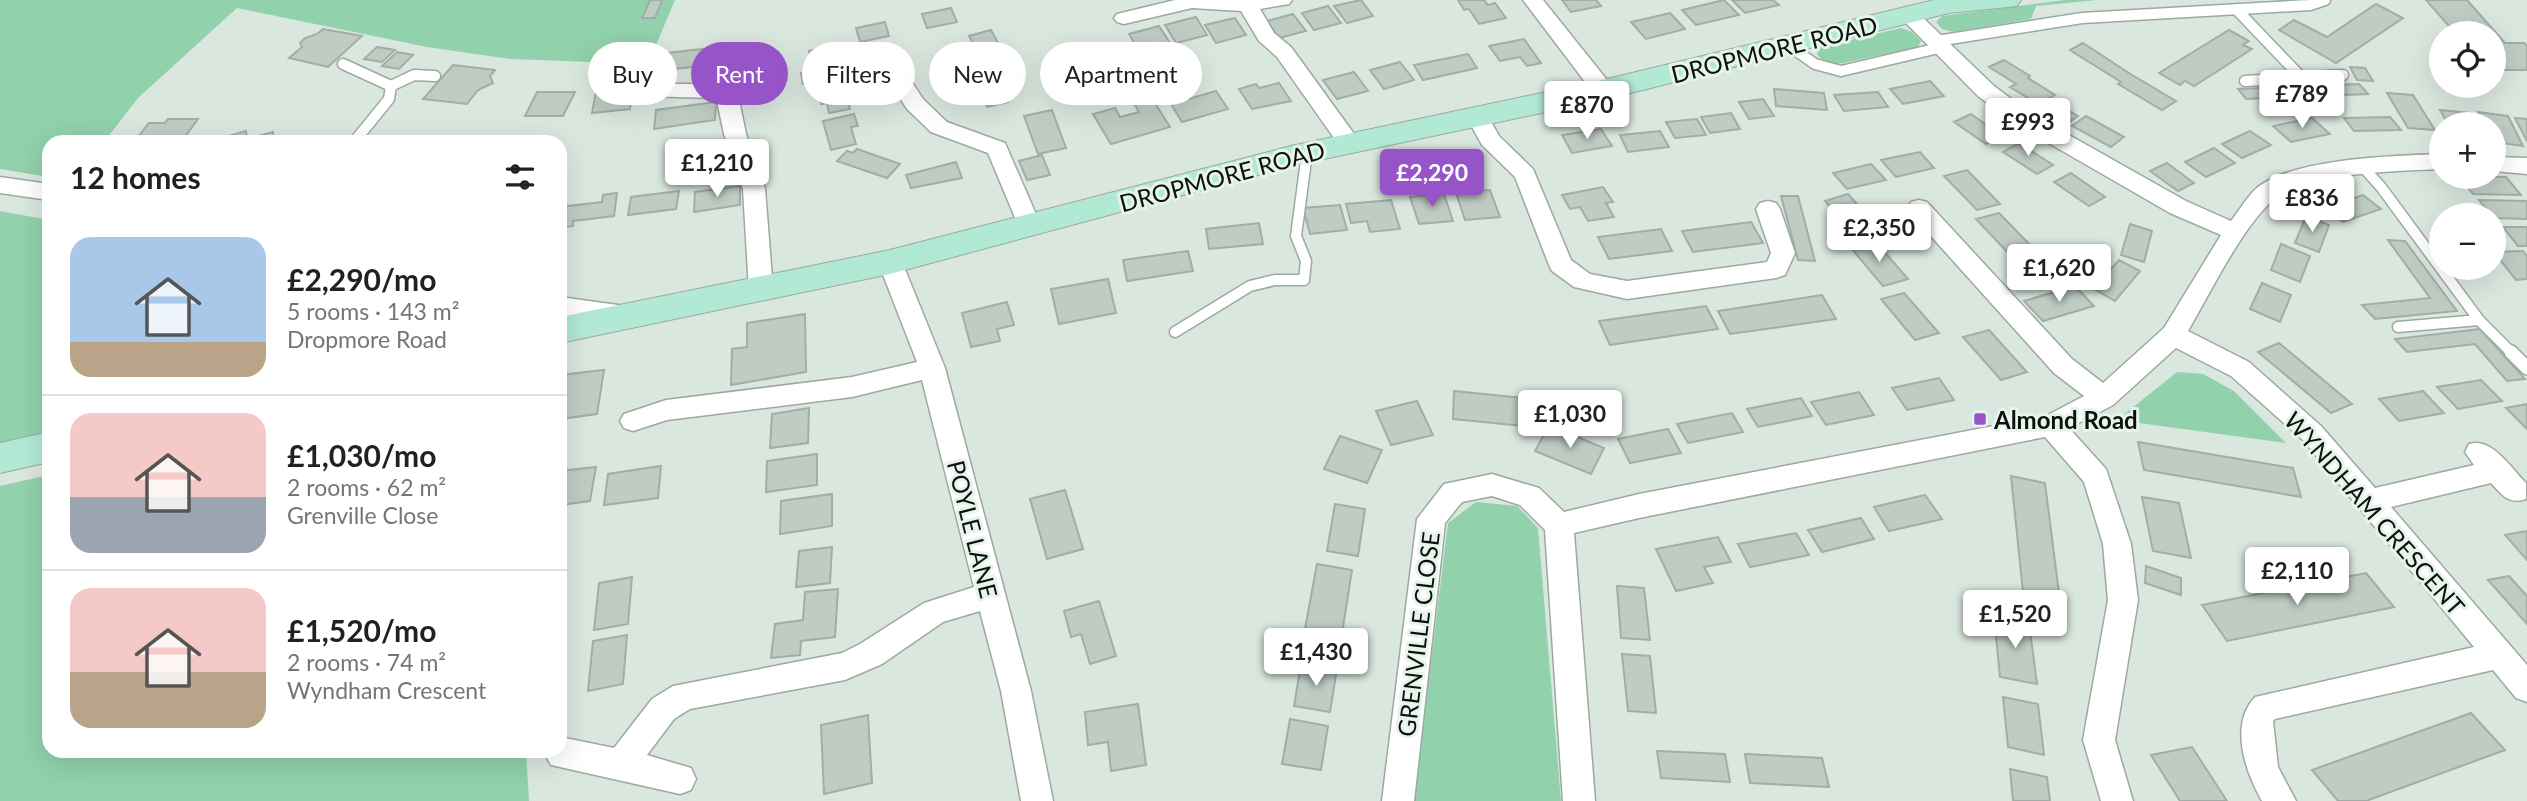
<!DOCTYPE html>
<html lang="en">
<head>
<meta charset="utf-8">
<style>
	body { margin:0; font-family:Lato,sans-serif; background:#f2f2f2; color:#202124; height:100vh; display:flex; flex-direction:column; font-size:26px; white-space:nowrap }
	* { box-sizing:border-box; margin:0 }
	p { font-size:23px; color:#757577 }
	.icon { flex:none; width:38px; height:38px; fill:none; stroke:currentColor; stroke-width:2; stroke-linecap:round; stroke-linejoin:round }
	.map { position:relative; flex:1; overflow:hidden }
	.drawer { position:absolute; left:42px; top:135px; width:525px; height:623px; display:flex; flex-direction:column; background:#fff; border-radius:21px; box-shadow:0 7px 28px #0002 }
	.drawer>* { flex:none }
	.top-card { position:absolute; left:588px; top:42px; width:665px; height:63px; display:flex; gap:14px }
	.controls { position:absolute; left:2429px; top:21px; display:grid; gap:14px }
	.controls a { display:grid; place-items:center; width:77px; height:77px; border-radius:50%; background:#fff; box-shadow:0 7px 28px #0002; font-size:35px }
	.price { position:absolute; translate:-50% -60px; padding:0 16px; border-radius:7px; background:#fff; color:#222; font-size:23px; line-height:46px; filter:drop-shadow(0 2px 4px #0008) }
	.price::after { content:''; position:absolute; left:50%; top:42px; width:21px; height:16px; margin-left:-10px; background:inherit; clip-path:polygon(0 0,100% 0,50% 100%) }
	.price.selected { background:#9754c9; color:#fff }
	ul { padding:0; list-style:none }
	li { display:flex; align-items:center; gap:21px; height:175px; padding:0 28px }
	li+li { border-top:2px solid #e0e0e0 }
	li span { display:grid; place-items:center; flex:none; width:196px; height:140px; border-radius:21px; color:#555 }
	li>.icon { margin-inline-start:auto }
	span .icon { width:84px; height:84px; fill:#fffc; stroke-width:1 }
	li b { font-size:30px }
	h2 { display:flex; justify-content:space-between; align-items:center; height:84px; padding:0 28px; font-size:30px }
	.pill { padding:0 24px; border-radius:32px; background:#fff; box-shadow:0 7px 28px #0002; font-size:24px; line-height:63px }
	.pill.selected { background:#9754c9; color:#fff }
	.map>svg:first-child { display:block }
</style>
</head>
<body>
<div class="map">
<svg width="2527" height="801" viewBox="0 0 2527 801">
	<rect width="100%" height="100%" fill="#dae7df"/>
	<path fill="#91d1ac" d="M0 0H675L648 64 510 59 427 47 237 8 138 98 104 142H49V177L0 169Z
		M2064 0H2097L2036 6 2031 19 1954 32 1942 29 1936 22 1942 16Z
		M1901 28 1912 32 1921 41 1918 47 1838 64 1824 62 1817 54 1821 47Z
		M0 211 49 220V434L0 444Z
		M2177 372 2203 374 2234 391 2286 443 2117 420Z
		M49 475V751H526L529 801H0V486Z
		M1476 502 1517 506 1538 528 1561 801H1414L1448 523Z"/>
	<path fill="#bfccc4" stroke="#a1ada6" stroke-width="2" d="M650 0H662L655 18H642Z
		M1361 0 1373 16 1347 23 1334 6Z
		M1458 0H1484L1488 5 1495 3 1506 18 1479 24 1469 9 1464 10Z
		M1562 0H1596L1601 6 1571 12Z
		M1724 0 1739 15 1696 25 1682 10Z
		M1732 0H1773L1779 5 1745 13Z
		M2426 0H2467L2505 43H2524L2527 46V70H2494V33H2455Z
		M2376 4 2403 18 2336 63 2279 30 2294 20 2327 37Z
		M1328 6 1341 23 1314 30 1302 13Z
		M951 8 957 22 927 28 922 14Z
		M1670 13 1685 29 1646 39 1631 22Z
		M1293 14 1306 31 1279 38 1267 21Z
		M1196 17 1207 35 1176 43 1165 25Z
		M1235 18 1246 35 1216 43 1205 25Z
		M885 22 889 36 860 42 856 28Z
		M1159 26 1170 43 1139 51 1129 34Z
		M323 29 362 36 328 67 289 58 302 47 300 43 305 38 317 34Z
		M991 30 1007 59 984 65 969 36Z
		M2229 30 2249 41 2243 45 2252 49 2194 86 2185 81 2180 85 2159 73Z
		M1524 39 1541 63 1527 66 1520 57 1500 61 1489 46Z
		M2083 43 2132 75 2176 101 2162 110 2118 84 2121 82 2070 50Z
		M835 45 844 75 803 84 801 73 815 70 809 51Z
		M377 47 395 50 382 62 364 59Z
		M748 47 744 64 708 67 713 49Z
		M703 49 701 66 665 70 667 53Z
		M397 52 413 55 399 69 382 66Z
		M1468 54 1477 68 1423 80 1414 65Z
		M2004 60 2030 76 2028 78 2055 95 2038 104 2010 87 2016 84 1989 67Z
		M1400 62 1414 80 1384 89 1370 70Z
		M453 65 495 70 490 76 493 83 478 90 467 104 423 99Z
		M647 66 645 77 626 79 628 68Z
		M2350 67 2365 68 2373 81 2357 80Z
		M1001 68 1010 89 1003 90 1008 102 987 107 977 73Z
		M1354 72 1368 91 1337 99 1323 80Z
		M842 79 850 109 829 113 827 103 821 104 817 84Z
		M1930 81 1944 96 1903 104 1890 89Z
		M623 83 621 94 632 93 630 109 592 113 597 86Z
		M1279 83 1291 101 1252 109 1239 89 1256 84 1259 88Z
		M2359 84 2368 94 2246 99 2238 89Z
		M1774 89 1824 93 1827 110 1776 106Z
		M1216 91 1228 109 1182 122 1171 104Z
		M537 92H575L563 116H525Z
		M1878 92 1888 107 1844 111 1834 95Z
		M2387 93 2413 95 2435 130 2408 128Z
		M1763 99 1774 116 1749 119 1739 102Z
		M1153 100 1170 127 1111 144 1093 114 1115 108 1120 117 1139 112 1135 105Z
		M716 102 715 120 654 129 656 110Z
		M2053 102 2078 116 2068 123 2043 109Z
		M1052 110 1066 148 1038 154 1024 116Z
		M2440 110 2470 113 2476 124H2448Z
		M2478 112 2508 116 2523 146 2494 142V124H2484Z
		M1731 113 1740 129 1710 133 1701 117Z
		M854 114 858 126 851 127 856 144 831 150 823 121Z
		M1971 114 2002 136 1986 144 1954 122Z
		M2086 116 2124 137 2111 147 2072 126Z
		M2390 117 2401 130 2354 131 2344 118Z
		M2312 118 2330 134 2291 142 2273 126Z
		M2515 118 2527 119V141Z
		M168 119H198L181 142H134L149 123H165Z
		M1697 119 1706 135 1675 138 1666 122Z
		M1601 129 1612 146 1572 153 1562 135Z
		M246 131 247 139 273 132 274 142H225V137Z
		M1660 131 1669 147 1628 152 1620 135Z
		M2250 131 2271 145 2242 158 2222 144Z
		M708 143 709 155 691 159 690 147Z
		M2019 143 2053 165 2037 174 2003 152Z
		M2214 148 2235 163 2206 177 2185 162Z
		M857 149 900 164 887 178 837 161 847 151 853 153Z
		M1920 152 1934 168 1896 177 1881 160Z
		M1042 155 1050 175 1027 180 1019 161Z
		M956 162 962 178 911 188 906 175Z
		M2167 163 2194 183 2178 191 2150 171Z
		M1871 164 1886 180 1847 189 1833 173Z
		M1967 170 2000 204 1977 210 1944 176Z
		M2071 173 2105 197 2089 206 2054 182Z
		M2459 177H2506L2521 195 2473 194Z
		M740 186V205L694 212 695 192Z
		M1603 187 1613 202 1606 203 1614 217 1588 221 1580 207 1570 209 1562 195Z
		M1490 190 1500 217 1465 220 1456 193Z
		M679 191 676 209 628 215 631 197Z
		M617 193 614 216 573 221V226L560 228V207L602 202 603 195Z
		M1444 194 1453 221 1419 224 1410 197Z
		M1848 194 1880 230 1856 236 1825 201Z
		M2363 195 2381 209 2343 222 2325 208Z
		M1781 196H1798L1815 261 1798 260Z
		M1391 200 1400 229 1370 232 1367 221 1351 223 1346 204Z
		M2479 200 2527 201V219L2494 218Z
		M1340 205 1347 230 1310 234 1303 208Z
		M1999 213 2035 250 2011 256 1976 219Z
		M2306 216 2329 225 2319 252 2295 243Z
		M1751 222 1763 243 1693 252 1682 231Z
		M1259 223 1263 244 1209 249 1206 229Z
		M2130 224 2152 231 2144 262 2121 255Z
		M2503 227H2527V246H2518Z
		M1661 229 1672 251 1609 259 1598 237Z
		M2388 240 2405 241 2457 311 2375 319 2362 305 2430 298Z
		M1875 241 1908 279 1883 286 1851 248Z
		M2281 244 2310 256 2300 282 2271 270Z
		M1188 251 1193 271 1127 281 1123 260Z
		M2523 251 2527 256V279L2516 280 2494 252Z
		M2119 260 2140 271 2115 301 2094 289Z
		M1108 279 1116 313 1059 324 1051 289Z
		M2262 283 2291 295 2280 322 2250 309Z
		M2075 286 2094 306 2043 321 2024 301Z
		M1904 293 1939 333 1915 340 1881 299Z
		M1822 295 1836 319 1730 334 1718 311Z
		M1007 302 1014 325 997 329 1000 341 971 347 962 313Z
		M1706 306 1718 329 1610 345 1599 321Z
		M805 314 806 372 731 385 732 349 747 347V323Z
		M2480 329 2525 379 2507 381 2475 344 2407 352 2395 339Z
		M1989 330 2027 372 2001 380 1963 337Z
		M2279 343 2352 404 2331 413 2258 352Z
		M604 370 597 414 560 419 561 375Z
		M1939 378 1954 400 1907 410 1892 388Z
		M2481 380 2502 401 2458 409 2437 387Z
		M1454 391 1523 398V426L1453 419Z
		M2423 391 2444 413 2399 421 2379 399Z
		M1859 392 1874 415 1826 425 1811 402Z
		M1801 398 1812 416 1758 427 1747 409Z
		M1417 401 1433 435 1391 445 1376 411Z
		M2527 404V429L2506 408Z
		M809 408 808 443 770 448 772 414Z
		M1732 413 1743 432 1688 443 1677 424Z
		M1549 425 1604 448 1591 474 1535 451Z
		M1668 429 1681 453 1630 463 1618 439Z
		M1340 436 1382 450 1367 483 1324 469Z
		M2138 442 2293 468 2301 497 2144 470Z
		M817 454V485L766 492 767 461Z
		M661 466 658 498 604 505 608 474Z
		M596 467 590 501 560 505V471Z
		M2011 476 2045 483 2061 609 2024 602Z
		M1065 490 1083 549 1047 559 1030 499Z
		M832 494V526L780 534 781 501Z
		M1925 495 1942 519 1889 531 1874 507Z
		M2142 497 2179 503 2191 558 2153 551Z
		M1335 504 1365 509 1358 556 1327 551Z
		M1861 518 1874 539 1822 552 1808 530Z
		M2527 531V560L2505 535Z
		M1796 533 1809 555 1750 567 1738 544Z
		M1718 537 1731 562 1704 567 1713 583 1676 591 1656 549Z
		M832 547 830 583 796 587 799 551Z
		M1317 564 1352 570 1341 640 1304 634Z
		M2146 566 2181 578V595L2145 583Z
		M2366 573 2394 607 2227 641 2202 605Z
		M2509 576 2527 596V624L2488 580Z
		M632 577 628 624 594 630 599 583Z
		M1617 586 1644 588 1650 640 1621 638Z
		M838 589 835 637 801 641 800 655 771 658 775 624 803 620 805 592Z
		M1099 601 1116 656 1090 664 1081 634 1071 637 1064 611Z
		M1994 616 2029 623 2037 684 2000 677Z
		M627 635 623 684 588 691 593 641Z
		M1622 654 1650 656 1656 713 1628 711Z
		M1301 664 1337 669 1330 712 1294 706Z
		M2003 697 2038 704 2044 755 2008 747Z
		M1138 704 1146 765 1111 771 1108 742 1088 745 1085 712Z
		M2471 713 2505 750 2366 801H2338L2312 770Z
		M868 715 872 783 824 794 821 725Z
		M1290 719 1328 726 1321 770 1282 764Z
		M2192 747 2227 801H2180L2151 755Z
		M1657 751 1725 754 1730 782 1661 778Z
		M1745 754 1822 758 1829 787 1750 783Z
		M2010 769 2047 777 2050 801H2013Z"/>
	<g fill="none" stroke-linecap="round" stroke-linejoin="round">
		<g stroke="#9ca8a0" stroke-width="13">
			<path id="lane-far1" d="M2236 9 2301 77
				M1937 41 2082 18 2310 5 2325 0
				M1789 46 1815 64 1841 71 1943 47
				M343 64 391 86 389 99 354 142
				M2245 81 2343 75
				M391 86 414 75 435 76
				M2362 166 2381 187 2479 320 2513 354
				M2398 327 2479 320
				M1175 332 1250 286 1275 280H1304L1306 261 1296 236 1307 153"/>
		</g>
		<g stroke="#9ca8a0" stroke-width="16">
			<path id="lane" d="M2511 352 2527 368"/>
		</g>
		<g stroke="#9ca8a0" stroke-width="3">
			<path id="street" d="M1175 0H1292L1289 4 1260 9 1274 33 1291 47 1357 138 1360 143 1357 148 1349 150 1341 148 1277 57 1259 41 1241 11 1192 8 1124 24 1117 22 1114 18 1117 14Z
				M1523 0H1543L1611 85 1614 90 1611 95H1595Z
				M1909 9 1916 11 1994 86 2030 113 2186 201 2231 221C2239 211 2248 195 2258 187 2297 158 2393 156 2441 154V169C2400 171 2303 172 2273 200 2240 230 2211 292 2188 331L2249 362 2321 426 2375 488 2474 465 2465 452 2469 444C2492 437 2511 468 2526 483V499C2509 505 2502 495 2491 483L2391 507 2527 665V702L2516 698 2493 670 2275 719 2273 721 2278 767 2296 801H2262C2245 771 2229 725 2255 697L2474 647 2303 440 2231 376 2176 348 2113 405 2069 428 2106 469 2131 544 2138 600 2115 740 2133 801H2101L2083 740 2108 600 2103 544 2084 482 2045 437 1639 518 1574 533 1595 801H1563L1545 530 1520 505 1492 496 1462 502 1445 523 1414 801H1382L1417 519 1444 484 1492 474 1539 488 1564 512 1639 494 2046 416 2084 396 2054 373 1911 214 1907 208 1911 202 1919 200 1927 202 2072 359 2103 383 2164 328 2221 235 2170 213 2014 123 1978 96 1902 19 1899 15 1902 11Z
				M898 71 906 73 923 99 947 122 1005 143 1041 226 1037 232 1029 234 1021 232 988 153 931 132 907 109 887 78 890 73Z
				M651 84H713L731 88 739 100 746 134 765 189 773 290 770 296 761 299 752 296 749 290 743 189 724 134 717 101 713 98 643 96 640 91 643 86Z
				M1477 109 1485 111 1499 136 1533 169 1571 260 1590 274 1627 281 1767 262 1771 253 1756 209 1760 203 1768 201 1776 203 1780 209 1795 253 1785 275 1776 278 1627 299 1574 287 1552 271 1549 265 1515 177 1482 145 1466 116 1469 111Z
				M2494 157 2527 158V174L2494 171Z
				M0 177 49 184V200L0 193Z
				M890 253 899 256 902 262 945 368 1031 691 1053 801H1021L1001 691 980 611 943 622 882 664 845 680 690 709 674 719 647 755 691 768 696 779 691 790 680 794 551 765 543 751H560V737L614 748 652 699 673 686 842 653 860 644 924 603 974 587 922 380 852 397 667 420 633 431 624 428 620 421 624 414 666 400 852 377 917 362 878 262 881 256Z
				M560 297 625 306 634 308 637 315 634 322 625 324 560 315Z"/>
		</g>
		<g stroke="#9ca8a0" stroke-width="2">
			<path id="secondary" d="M1934 0H2021L2017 6 1949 13 1603 100 1291 166 890 274 560 343V317L890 250 1291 146 1603 80Z
				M49 432V462L0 473V443Z"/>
		</g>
		<use href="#lane-far1" stroke="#fff" stroke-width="10"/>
		<use href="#lane" stroke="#fff" stroke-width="13"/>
		<use href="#street" fill="#fff" fill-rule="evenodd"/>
		<use href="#secondary" fill="#b2e9d5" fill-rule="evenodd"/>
	</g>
	<rect fill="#9754c9" stroke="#e7f4ec" stroke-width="2.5" x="1973" y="412" width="14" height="14" rx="3.5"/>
	<g text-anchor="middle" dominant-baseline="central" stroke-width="6" stroke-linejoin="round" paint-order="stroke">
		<g font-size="24" fill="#0c110e" stroke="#e7f4ec">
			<text transform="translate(1774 49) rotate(-14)">DROPMORE ROAD</text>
			<text transform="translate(1222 176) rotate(-15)">DROPMORE ROAD</text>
			<text transform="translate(2375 513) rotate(49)">WYNDHAM CRESCENT</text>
			<text transform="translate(973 529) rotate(76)">POYLE LANE</text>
			<text transform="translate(1418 634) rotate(-83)">GRENVILLE CLOSE</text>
		</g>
		<g font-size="24" font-weight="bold" fill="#0c110e" stroke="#e7f4ec" text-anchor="start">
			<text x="1994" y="419">Almond Road</text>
		</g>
	</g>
</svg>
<div class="controls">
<a><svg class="icon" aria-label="locate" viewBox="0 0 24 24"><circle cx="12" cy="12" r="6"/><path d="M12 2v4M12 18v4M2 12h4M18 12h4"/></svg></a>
<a>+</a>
<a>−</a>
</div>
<b class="price" style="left:2302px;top:130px">£789</b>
<b class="price" style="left:1587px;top:141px">£870</b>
<b class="price" style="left:2028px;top:158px">£993</b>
<b class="price" style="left:717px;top:199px">£1,210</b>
<b class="price selected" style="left:1432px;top:209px">£2,290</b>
<b class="price" style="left:2312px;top:234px">£836</b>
<b class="price" style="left:1879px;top:264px">£2,350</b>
<b class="price" style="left:2059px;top:304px">£1,620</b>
<b class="price" style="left:1570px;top:450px">£1,030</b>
<b class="price" style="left:2297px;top:607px">£2,110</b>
<b class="price" style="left:2015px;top:650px">£1,520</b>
<b class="price" style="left:1316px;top:688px">£1,430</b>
<div class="top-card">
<a class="pill">Buy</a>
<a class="pill selected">Rent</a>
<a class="pill">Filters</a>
<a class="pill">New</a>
<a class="pill">Apartment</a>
</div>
<section class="drawer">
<h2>12 homes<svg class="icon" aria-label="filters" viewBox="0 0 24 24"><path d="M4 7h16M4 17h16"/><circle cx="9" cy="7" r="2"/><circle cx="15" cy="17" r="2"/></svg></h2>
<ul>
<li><span style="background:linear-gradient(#a9c7e8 75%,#b9a48a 0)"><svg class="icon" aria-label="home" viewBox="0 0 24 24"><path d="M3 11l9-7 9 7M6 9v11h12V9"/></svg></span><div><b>£2,290/mo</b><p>5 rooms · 143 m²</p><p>Dropmore Road</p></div></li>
<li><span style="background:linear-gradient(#f6c9c9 60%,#9aa5b1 0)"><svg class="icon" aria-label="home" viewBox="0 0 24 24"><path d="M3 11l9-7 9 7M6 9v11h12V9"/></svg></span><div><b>£1,030/mo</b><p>2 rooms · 62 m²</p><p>Grenville Close</p></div></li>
<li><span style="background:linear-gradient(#f6c9c9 60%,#b9a48a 0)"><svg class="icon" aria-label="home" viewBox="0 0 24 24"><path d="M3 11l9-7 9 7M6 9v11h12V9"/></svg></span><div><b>£1,520/mo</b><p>2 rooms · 74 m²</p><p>Wyndham Crescent</p></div></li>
</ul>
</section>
</div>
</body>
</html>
